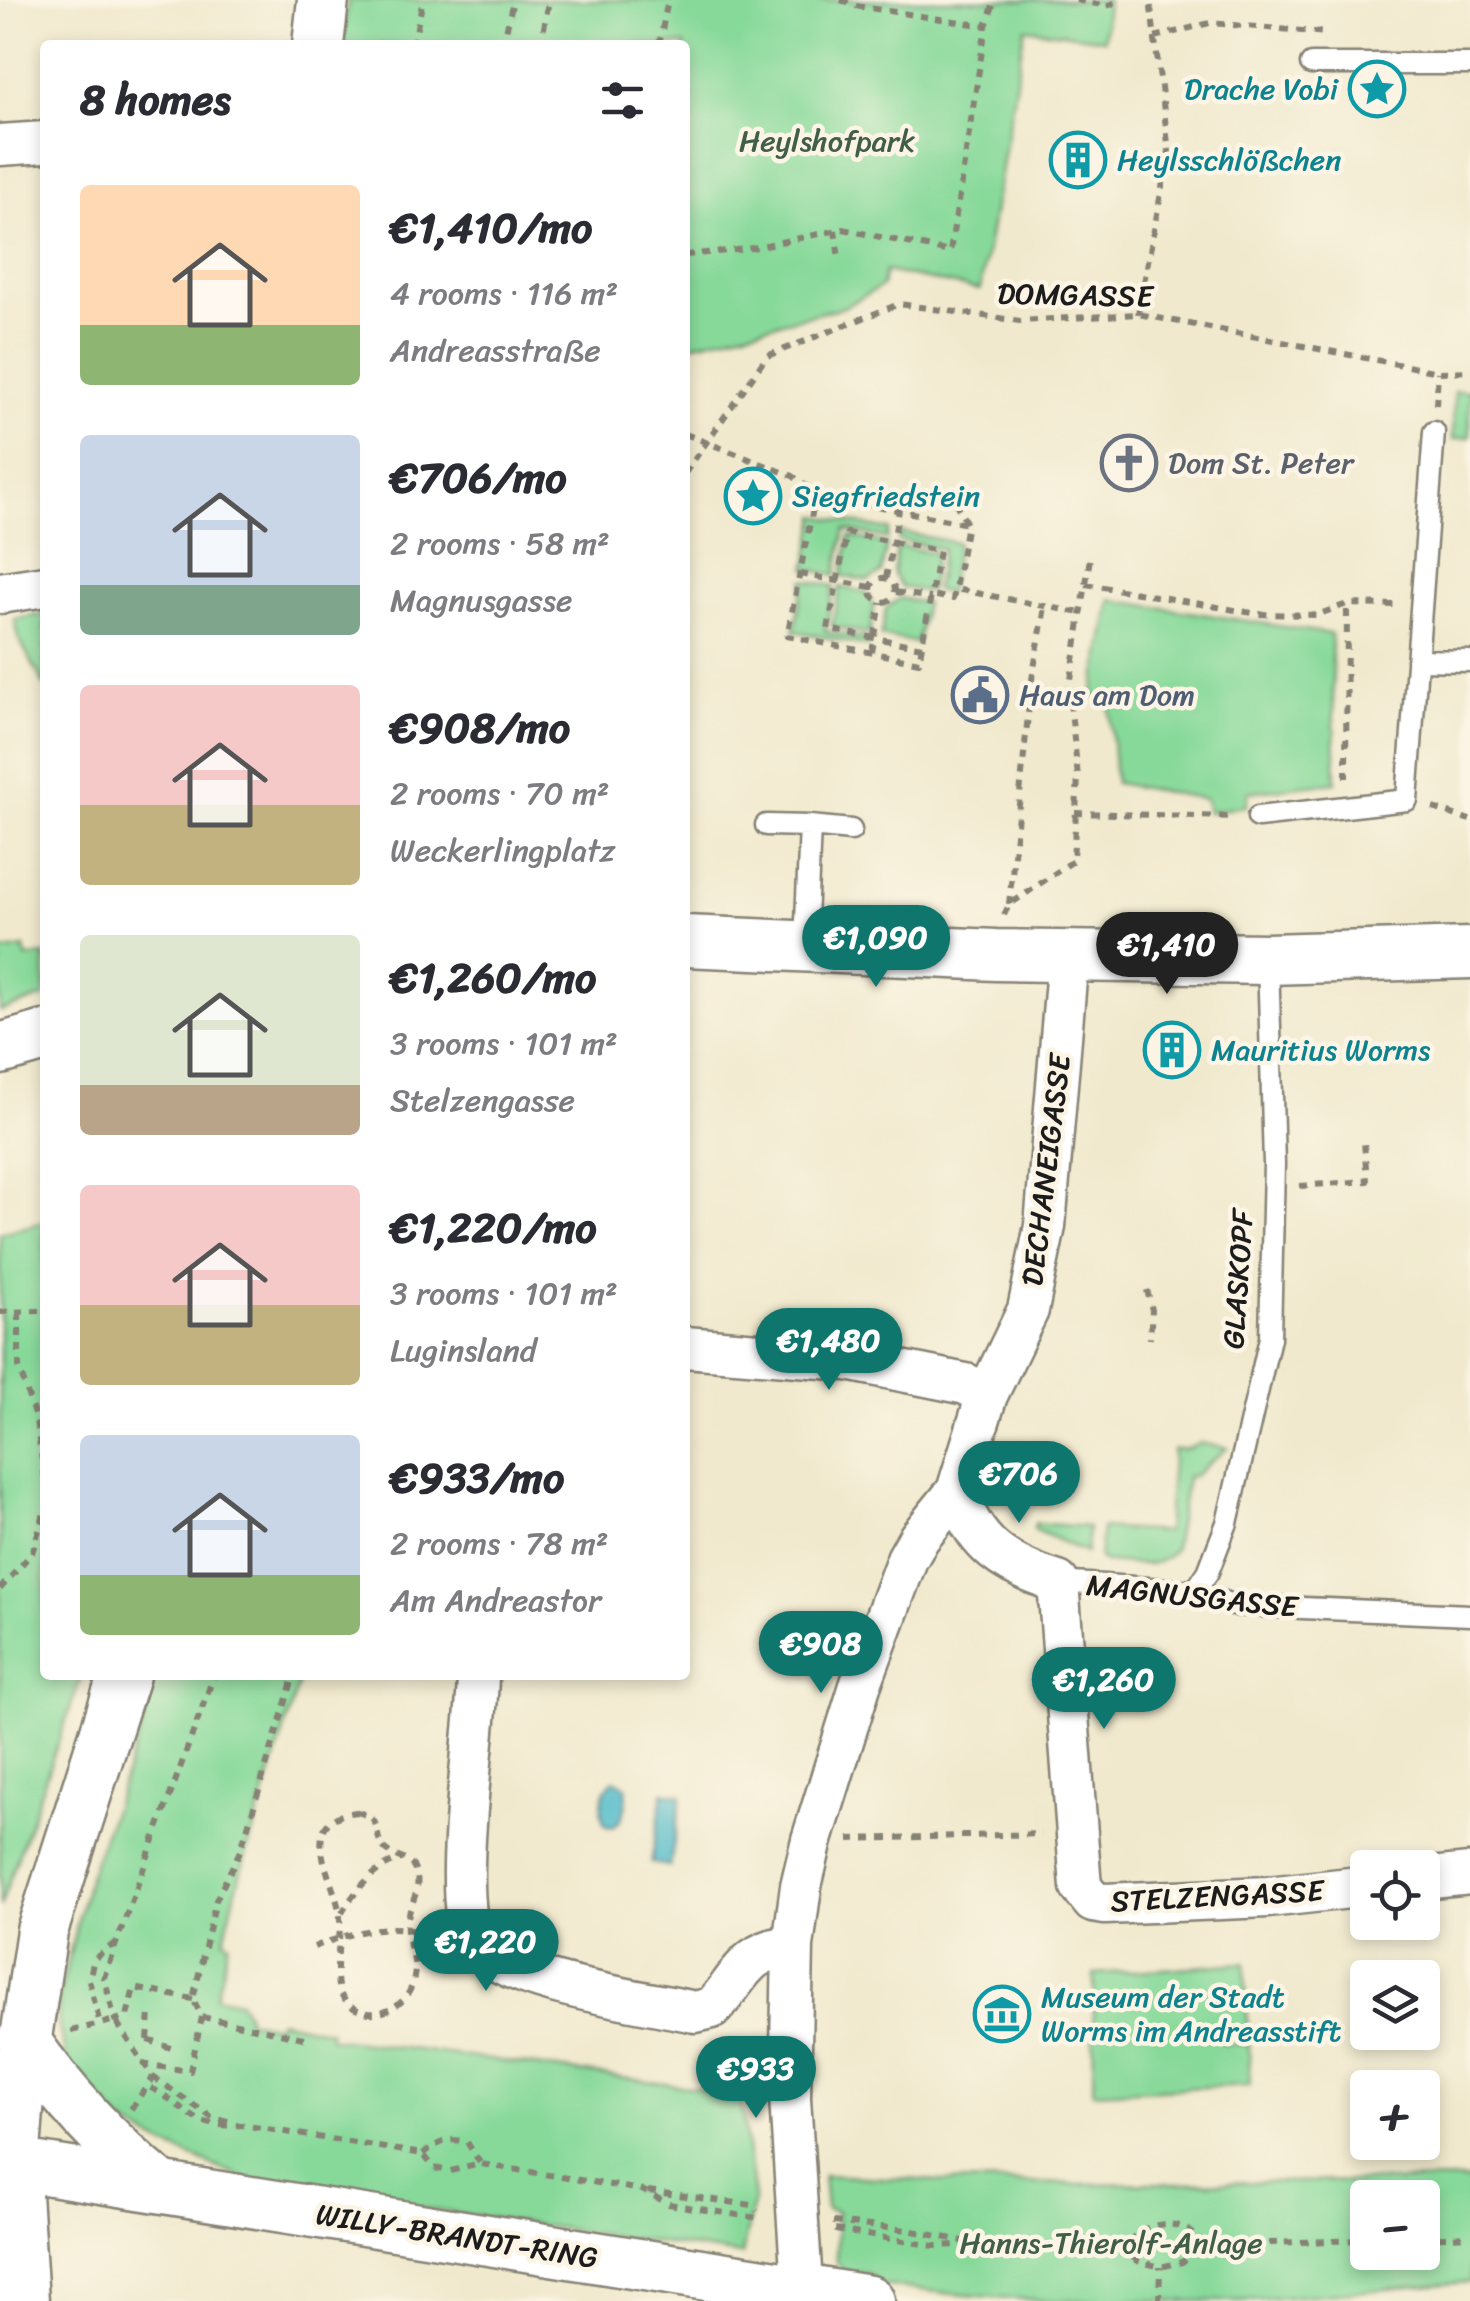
<!DOCTYPE html>
<html lang="en">
<head>
<meta charset="utf-8">
<style>
	body { margin:0; font-family:Sriracha,sans-serif; background:#f2f2f3; color:#2b2b33; height:100vh; display:flex; flex-direction:column; font-size:38px; white-space:nowrap }
	* { box-sizing:border-box; margin:0 }
	p { font-size:32px; color:#7c7c81 }
	.icon { flex:none; width:55px; height:55px; fill:none; stroke:currentColor; stroke-width:2; stroke-linecap:round; stroke-linejoin:round }
	.map { position:relative; flex:1; overflow:hidden }
	.drawer { position:absolute; left:40px; top:40px; width:650px; height:1640px; display:flex; flex-direction:column; background:#fff; border-radius:10px; box-shadow:0 5px 15px #0003 }
	.drawer>* { flex:none }
	.fabs { position:absolute; left:1350px; top:1850px; display:grid; gap:20px }
	.fabs a { display:grid; place-items:center; width:90px; height:90px; border-radius:10px; background:#fff; box-shadow:0 5px 15px #0003; font-size:50px }
	.price { position:absolute; translate:-50% -85px; padding:0 22px; border-radius:35px; background:#0f766e; color:#fff; font-size:32px; line-height:65px; filter:drop-shadow(0 2px 5px #0008) }
	.price::after { content:''; position:absolute; left:50%; top:60px; width:30px; height:22px; margin-left:-15px; background:inherit; clip-path:polygon(0 0,100% 0,50% 100%) }
	.price.selected { background:#222; color:#fff }
	ul { padding:0; list-style:none }
	li { display:flex; align-items:center; gap:30px; height:250px; padding:0 40px }
	li span { display:grid; place-items:center; flex:none; width:280px; height:200px; border-radius:10px; color:#555 }
	li>.icon { margin-inline-start:auto }
	span .icon { width:120px; height:120px; fill:#fffc; stroke-width:1 }
	li b { font-size:42px }
	h2 { display:flex; justify-content:space-between; align-items:center; height:120px; padding:0 40px; font-size:42px }
	.map>svg:first-child { display:block }
</style>
</head>
<body>
<div class="map">
<svg width="1470" height="2301" viewBox="0 0 1470 2301">
	<rect width="100%" height="100%" fill="#fcf5e5"/>
	<filter id="ink" filterUnits="userSpaceOnUse"><feTurbulence type="fractalNoise" baseFrequency=".01" numOctaves="2"/><feDisplacementMap in="SourceGraphic" scale="20" xChannelSelector="R" yChannelSelector="G"/><feConvolveMatrix kernelMatrix="1 2 1 2 8 2 1 2 1" color-interpolation-filters="sRGB"/></filter>
	<filter id="wash" filterUnits="userSpaceOnUse"><feTurbulence type="fractalNoise" baseFrequency=".0048" numOctaves="4" result="noise"/><feDisplacementMap in="SourceGraphic" scale="40" xChannelSelector="R" yChannelSelector="G"/><feGaussianBlur stdDeviation="2.25" result="paint"/><feColorMatrix in="noise" values="0 0 0 0 0 0 0 0 0 0 0 0 0 0 0 0 0 1.4 0 .05"/><feComposite in="paint" operator="in"/></filter>
	<g filter="url(#wash)">
		<rect width="100%" height="100%" fill="#f0e9cd"/>
		<path fill="#87d99a" stroke="#527a5b" stroke-width="2.5" fill-rule="evenodd" d="M348 0H1107L1104 39 1025 28 980 290 885 271 882 286 844 307 692 344 690 349 685 350V45H342Z
			M1454 391H1470V437L1453 439Z
			M817 516 889 530 887 538 845 530 836 575 806 569Z
			M900 532 958 543 948 593 935 590 943 549 898 540Z
			M850 536 887 544 881 573 868 581 842 576Z
			M897 546 936 553 929 592 901 587 893 574Z
			M804 580 834 586 825 631 868 639V646L794 631Z
			M840 587 865 592 874 606 870 634 832 626Z
			M900 598 925 603 917 643 881 636 886 608Z
			M1111 600 1331 634 1336 782 1248 792 1246 806 1208 812 1205 799 1115 783 1109 699 1093 696Z
			M45 614V687L19 639 15 619Z
			M24 948 26 958 45 955V997L0 1011V952Z
			M45 1222V1675H82L0 1907V1233Z
			M1200 1443 1227 1448 1194 1476H1187L1174 1548C1162 1572 1128 1563 1105 1562L1099 1559 1102 1528 1166 1532 1173 1450 1186 1449Z
			M1035 1523 1088 1527 1086 1553 1034 1529Z
			M155 1675H301L240 1875 224 1939 229 1942 216 1996 239 2001 247 2014 246 2019 276 2026 279 2020 330 2031V2038L740 2094 754 2198 742 2255 257 2184 162 2144 120 2121 67 2062 58 2023 59 1996 88 1879 143 1725Z
			M1245 1963 1248 2027 1223 2029V2044H1249L1250 2085 1093 2092 1094 1974Z
			M823 2175 958 2182 1080 2184 1470 2180V2282L1243 2301H1049L953 2294 881 2285 869 2274 843 2270 836 2261 837 2212 826 2209ZM1368 2198H1422V2252H1368Z"/>
		<path fill="#4ebac9" stroke="#356b72" stroke-width="2.5" d="M614 1780 626 1786C628 1799 626 1820 613 1827L606 1826C597 1814 602 1788 614 1780Z
			M663 1792 682 1795 670 1866 651 1863Z"/>
	</g>
	<g filter="url(#ink)">
		<g fill="none" stroke-linecap="round" stroke-linejoin="round">
			<g stroke="#868274" stroke-width="25">
				<path id="service" d="M1311 64H1470
					M1417 660 1470 661
					M1258 817 1407 800 1434 432
					M766 825 810 826
					M805 945 810 826 851 830
					M1058 1582 1195 1591 1232 1605 1470 1615
					M1195 1591 1208 1572 1227 1523 1270 1338 1274 1164 1268 959"/>
			</g>
			<g stroke="#868274" stroke-width="45">
				<path id="minor" d="M0 145 45 142
					M0 593 45 586
					M685 1347 847 1360 966 1384 987 1395
					M957 1491C973 1545 1006 1566 1058 1582L1081 1887 1093 1902 1105 1904 1268 1897 1368 1886
					M478 1675C478 1728 447 1913 477 1946 510 1983 644 2001 695 2012L712 2008C742 1977 743 1950 793 1946
					M1422 1879 1470 1874
					M803 2301 790 2098 793 1946 801 1886 812 1840 860 1686 907 1559 919 1538 957 1491 987 1395 1028 1310 1045 1226 1068 956"/>
			</g>
			<g stroke="#868274" stroke-width="55">
				<path id="tertiary" d="M318 45 323 0
					M685 941 996 955 1268 959 1470 953
					M0 1049 45 1036
					M24 2040C64 2097 106 2143 160 2187
					M14 2164 869 2301
					M23 2301 14 2164 21 2071 42 1931 124 1675"/>
			</g>
			<path stroke="#868274" stroke-width="6" stroke-dasharray="8 8" stroke-linecap="butt" d="M841 0 856 6 986 26
				M1076 0 1107 6 1121 0
				M1155 37 1210 23 1326 33
				M413 45 423 0
				M503 45 513 0
				M541 45 549 0
				M659 45 668 0
				M835 230 839 259
				M685 255 747 249 843 229 950 252 986 26 995 0
				M1138 314 1169 151 1150 0
				M1436 405 1438 372
				M685 434 793 476 816 494 967 524
				M685 473 767 356 899 304 1020 321 1138 314 1438 372 1470 371
				M816 494 787 636 919 662 931 595 953 599 955 589
				M955 502 967 524 955 589 1081 613
				M800 574 871 587
				M871 590a12 12 0 1 1 24 0a12 12 0 1 1-24 0Z
				M886 578 899 510
				M1086 584 1258 614 1317 615 1347 604 1395 605
				M896 592 931 598
				M922 647 828 629 847 533 939 551 931 595
				M872 652 881 603
				M1346 778 1347 604
				M1433 808 1470 820
				M1075 813 1234 817
				M1009 904 1031 685 1045 607
				M1004 915 1009 905 1073 861 1078 777 1069 692 1090 558
				M1300 1186 1367 1181 1364 1142
				M1147 1290 1152 1310 1150 1339
				M0 1312 45 1311
				M19 1313V1367L36 1421 45 1479
				M0 1589 32 1553 45 1510
				M357 1812C387 1819 370 1835 386 1850 396 1859 412 1858 416 1872 422 1891 408 1906 407 1924 405 1942 418 1958 414 1977 409 2013 362 2028 341 1995 332 1980 341 1937 340 1918 339 1884 289 1819 357 1812Z
				M849 1839 1041 1834
				M342 1913C355 1890 376 1866 401 1859
				M115 1943 94 1959 89 1980 100 2024 115 2020 153 2077 147 2086
				M314 1947C342 1936 382 1923 411 1930 419 1932 427 1936 434 1939
				M193 1999 134 1988 127 2016 115 2020 104 1977 214 1675
				M202 2017 309 2039
				M71 2031 100 2024
				M148 2040 174 2049
				M148 2040 150 2013
				M142 2064 190 2071 202 2017 193 1999 216 1900 241 1849 294 1675
				M153 2077 211 2117 236 2123
				M131 2109 147 2086C191 2107 187 2129 242 2125L423 2154 434 2168 450 2171 481 2164 642 2190 669 2204 763 2219
				M423 2154C438 2143 447 2137 467 2142L480 2163
				M648 2191 752 2205 757 2211
				M833 2222 908 2230 968 2242
				M835 2230 935 2246 979 2244 1122 2250
				M1422 2238 1470 2236
				M1205 2245C1180 2214 1144 2219 1122 2250L1138 2261 1160 2267 1182 2262 1205 2245 1368 2240
				M1159 2301 1160 2267"/>
			<use href="#service" stroke="#fff" stroke-width="20"/>
			<use href="#minor" stroke="#fff" stroke-width="40"/>
			<use href="#tertiary" stroke="#fff" stroke-width="50"/>
		</g>
	</g>
	<defs>
		<g id="sight-ring" transform="scale(2.875)"><circle r="9.5" fill="#fcf5e5" stroke="#0f9aa8" stroke-width="1.5"/><path d="M0-6L1.8-2.2L6-1.7L2.9 1.2L3.7 5.4L0 3.3L-3.7 5.4L-2.9 1.2L-6-1.7L-1.8-2.2Z" fill="#0f9aa8"/></g>
		<g id="building-ring" transform="scale(2.875)"><circle r="9.5" fill="#fcf5e5" stroke="#0f9aa8" stroke-width="1.5"/><path d="M-4-6H4V6H1V3H-1V6H-4ZM-2.5-4.3h1.7v1.8h-1.7ZM.8-4.3h1.7v1.8H.8ZM-2.5-1h1.7V.8h-1.7ZM.8-1h1.7V.8H.8Z" fill="#0f9aa8"/></g>
		<g id="church-ring" transform="scale(2.875)"><circle r="9.5" fill="#fcf5e5" stroke="#6b7280" stroke-width="1.5"/><path d="M-1.2-6h2.4v3.5h3.3v2.4h-3.3V6h-2.4V-.1h-3.3v-2.4h3.3Z" fill="#6b7280"/></g>
		<g id="civic-ring" transform="scale(2.875)"><circle r="9.5" fill="#fcf5e5" stroke="#5c6f8a" stroke-width="1.5"/><path d="M-.6-6.5H3V-4.5H.6V-3L4-1V1h2V6H-6V1h2V-1L-.6-3ZM-1.2 2.5V6h2.4V2.5Z" fill="#5c6f8a"/></g>
		<g id="museum-ring" transform="scale(2.875)"><circle r="9.5" fill="#fcf5e5" stroke="#0f9aa8" stroke-width="1.5"/><path d="M0-6L6-3V-2H-6V-3ZM-5-1h2V3h-2ZM-1-1h2V3h-2ZM3-1h2V3H3ZM-6 4H6V6H-6Z" fill="#0f9aa8"/></g>
	</defs>
	<g fill-rule="evenodd">
		<use href="#sight-ring" x="1377" y="89"/>
		<use href="#building-ring" x="1078" y="160"/>
		<use href="#church-ring" x="1129" y="463"/>
		<use href="#sight-ring" x="753" y="496"/>
		<use href="#civic-ring" x="980" y="695"/>
		<use href="#building-ring" x="1172" y="1050"/>
		<use href="#museum-ring" x="1002" y="2014"/>
	</g>
	<g text-anchor="middle" dominant-baseline="central" stroke-width="9" stroke-linejoin="round" paint-order="stroke">
		<g font-size="30" fill="#0d838f" stroke="#fcf5e5" text-anchor="start">
			<text x="1338" y="89" text-anchor="end">Drache Vobi</text>
			<text x="1117" y="160">Heylsschlößchen</text>
			<text x="792" y="496">Siegfriedstein</text>
			<text x="1211" y="1050">Mauritius Worms</text>
			<text x="1041" y="1997">Museum der Stadt<tspan x="1041" dy="34">Worms im Andreasstift</tspan></text>
		</g>
		<g font-size="30" fill="#415e48" stroke="#fcf5e5">
			<text x="827" y="141">Heylshofpark</text>
			<text x="1111" y="2243">Hanns-Thierolf-Anlage</text>
		</g>
		<g font-size="30" fill="#1c1c1c" stroke="#fcf5e5">
			<text transform="translate(1075 295) rotate(1)">DOMGASSE</text>
			<text transform="translate(1046 1170) rotate(-83)">DECHANEIGASSE</text>
			<text transform="translate(1238 1279) rotate(-86)">GLASKOPF</text>
			<text transform="translate(1192 1596) rotate(6)">MAGNUSGASSE</text>
			<text transform="translate(1217 1896) rotate(-3)">STELZENGASSE</text>
			<text transform="translate(457 2236) rotate(9)">WILLY-BRANDT-RING</text>
		</g>
		<g font-size="30" fill="#5b616d" stroke="#fcf5e5" text-anchor="start">
			<text x="1168" y="463">Dom St. Peter</text>
		</g>
		<g font-size="30" fill="#4e5e75" stroke="#fcf5e5" text-anchor="start">
			<text x="1019" y="695">Haus am Dom</text>
		</g>
	</g>
</svg>
<div class="fabs">
<a><svg class="icon" aria-label="locate" viewBox="0 0 24 24"><circle cx="12" cy="12" r="6"/><path d="M12 2v4M12 18v4M2 12h4M18 12h4"/></svg></a>
<a><svg class="icon" aria-label="layers" viewBox="0 0 24 24"><path d="M12 4l9 5-9 5-9-5zM3 14l9 5 9-5"/></svg></a>
<a>+</a>
<a>−</a>
</div>
<b class="price" style="left:876px;top:990px">€1,090</b>
<b class="price selected" style="left:1167px;top:997px">€1,410</b>
<b class="price" style="left:829px;top:1393px">€1,480</b>
<b class="price" style="left:1019px;top:1526px">€706</b>
<b class="price" style="left:821px;top:1696px">€908</b>
<b class="price" style="left:1104px;top:1732px">€1,260</b>
<b class="price" style="left:486px;top:1994px">€1,220</b>
<b class="price" style="left:756px;top:2121px">€933</b>
<section class="drawer">
<h2>8 homes<svg class="icon" aria-label="filters" viewBox="0 0 24 24"><path d="M4 7h16M4 17h16"/><circle cx="9" cy="7" r="2"/><circle cx="15" cy="17" r="2"/></svg></h2>
<ul>
<li><span style="background:linear-gradient(#ffd9b3 70%,#8fb573 0)"><svg class="icon" aria-label="home" viewBox="0 0 24 24"><path d="M3 11l9-7 9 7M6 9v11h12V9"/></svg></span><div><b>€1,410/mo</b><p>4 rooms · 116 m²</p><p>Andreasstraße</p></div></li>
<li><span style="background:linear-gradient(#c9d6e8 75%,#7fa58c 0)"><svg class="icon" aria-label="home" viewBox="0 0 24 24"><path d="M3 11l9-7 9 7M6 9v11h12V9"/></svg></span><div><b>€706/mo</b><p>2 rooms · 58 m²</p><p>Magnusgasse</p></div></li>
<li><span style="background:linear-gradient(#f6c9c9 60%,#c2b280 0)"><svg class="icon" aria-label="home" viewBox="0 0 24 24"><path d="M3 11l9-7 9 7M6 9v11h12V9"/></svg></span><div><b>€908/mo</b><p>2 rooms · 70 m²</p><p>Weckerlingplatz</p></div></li>
<li><span style="background:linear-gradient(#dfe7d0 75%,#b9a48a 0)"><svg class="icon" aria-label="home" viewBox="0 0 24 24"><path d="M3 11l9-7 9 7M6 9v11h12V9"/></svg></span><div><b>€1,260/mo</b><p>3 rooms · 101 m²</p><p>Stelzengasse</p></div></li>
<li><span style="background:linear-gradient(#f6c9c9 60%,#c2b280 0)"><svg class="icon" aria-label="home" viewBox="0 0 24 24"><path d="M3 11l9-7 9 7M6 9v11h12V9"/></svg></span><div><b>€1,220/mo</b><p>3 rooms · 101 m²</p><p>Luginsland</p></div></li>
<li><span style="background:linear-gradient(#c9d6e8 70%,#8fb573 0)"><svg class="icon" aria-label="home" viewBox="0 0 24 24"><path d="M3 11l9-7 9 7M6 9v11h12V9"/></svg></span><div><b>€933/mo</b><p>2 rooms · 78 m²</p><p>Am Andreastor</p></div></li>
</ul>
</section>
</div>
</body>
</html>
